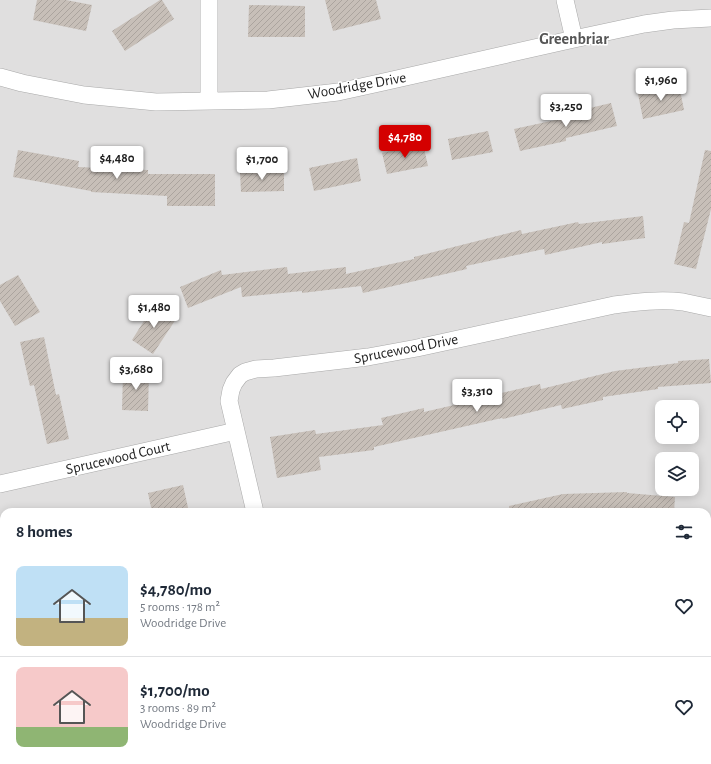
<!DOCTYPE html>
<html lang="en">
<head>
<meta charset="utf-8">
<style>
	body { margin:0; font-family:"Alegreya Sans",sans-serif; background:#f2f2f3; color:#1f2937; height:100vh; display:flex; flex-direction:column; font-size:15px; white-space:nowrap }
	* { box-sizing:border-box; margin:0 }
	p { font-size:13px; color:#747a83 }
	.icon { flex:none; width:22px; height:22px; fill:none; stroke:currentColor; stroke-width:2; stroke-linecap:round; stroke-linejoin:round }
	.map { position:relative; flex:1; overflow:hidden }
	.sheet { position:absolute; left:0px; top:508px; width:711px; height:256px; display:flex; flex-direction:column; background:#fff; border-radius:12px 12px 0 0; box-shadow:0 2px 10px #0003 }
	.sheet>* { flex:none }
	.buttons { position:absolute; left:655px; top:400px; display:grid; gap:8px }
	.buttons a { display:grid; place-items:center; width:44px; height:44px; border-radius:8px; background:#fff; box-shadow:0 2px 10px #0003; font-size:20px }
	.price { position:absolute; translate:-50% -34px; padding:0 9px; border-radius:4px; background:#fff; color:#222; font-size:13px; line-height:26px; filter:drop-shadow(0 1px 2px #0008) }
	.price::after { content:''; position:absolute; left:50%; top:24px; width:12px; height:9px; margin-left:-6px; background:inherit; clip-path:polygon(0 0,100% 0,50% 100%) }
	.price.current { background:#d40000; color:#fff }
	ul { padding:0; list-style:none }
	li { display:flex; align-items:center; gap:12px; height:100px; padding:0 16px }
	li+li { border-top:1px solid #e0e1e3 }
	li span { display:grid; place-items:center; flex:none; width:112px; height:80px; border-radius:8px; color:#555 }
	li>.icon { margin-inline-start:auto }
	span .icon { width:48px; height:48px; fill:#fffc; stroke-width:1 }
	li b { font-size:17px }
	h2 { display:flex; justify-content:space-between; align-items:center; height:48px; padding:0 16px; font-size:17px }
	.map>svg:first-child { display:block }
</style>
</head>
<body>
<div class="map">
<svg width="711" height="764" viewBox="0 0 711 764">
	<defs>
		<pattern id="forest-crowns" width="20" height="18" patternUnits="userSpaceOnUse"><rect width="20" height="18" fill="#add19e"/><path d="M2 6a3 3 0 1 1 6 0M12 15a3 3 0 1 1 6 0" fill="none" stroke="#95b388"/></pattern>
		<pattern id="building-hatch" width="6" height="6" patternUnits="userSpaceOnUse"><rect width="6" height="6" fill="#c7bfb8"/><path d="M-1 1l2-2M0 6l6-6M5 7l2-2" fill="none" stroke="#aba49e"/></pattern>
	</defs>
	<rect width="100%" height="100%" fill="#f2efe9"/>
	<path fill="#e0dfdf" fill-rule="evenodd" d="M0 0H711V764H584L583 760H707V512H4V760H333L315 764H0ZM662 407H692V437H662ZM662 459H692V489H662Z"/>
	<path fill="url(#forest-crowns)" d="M333 760H583L584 764H315Z"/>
	<path fill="url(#building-hatch)" d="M37 0H66L92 5 86 31 33 20Z
		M160 0H162L174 19 125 51 112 31Z
		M325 0H376L381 19 333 31Z
		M249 5 305 6V37H248Z
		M679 85 684 110 643 119 638 94Z
		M611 103 617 126 566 138V141L520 151 514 129 574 116 573 112Z
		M488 131 493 152 452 160 448 139Z
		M423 144 428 166 387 174 382 153Z
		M18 150 79 161 78 167 148 170V174H215V206H167V196L91 192V191L13 177Z
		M705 150 711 151V209L696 269 674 264 684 222 689 223Z
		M357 158 361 181 314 191 309 168Z
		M284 171V191L241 192 240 172Z
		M643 216 645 238 602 244V242L545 255 544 249 466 266 467 269 363 293 361 286 302 293V291L242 297 241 287 188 308 180 287 221 270 222 275 287 267 288 274 346 267V274L414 259V257L521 230 522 234 578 222 579 224Z
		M18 275 40 312 15 326 0 301V285Z
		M154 305 176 319 153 354 132 340Z
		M44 337 56 395 59 394 69 439 47 444 34 385 30 386 20 342Z
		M709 359 711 383 658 387V389L603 397V400L562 409 561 405 503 419 502 418 374 447V450L319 457 321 470 277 478 270 437 315 430 316 434 383 425 381 418 424 408V412L497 395V394L540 384 541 389 615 371 678 363V361Z
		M123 372H149L148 411 122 410Z
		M183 485 189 512H152L148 493Z
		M627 492V493L675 497 674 512H509V506L563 494Z"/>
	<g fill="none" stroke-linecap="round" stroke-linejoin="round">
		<g stroke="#a9a9a9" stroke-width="18">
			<path id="minor" d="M209 0V101
				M565 0 574 39
				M0 77 22 83 84 95 156 102 268 100 338 92 379 83 574 39 644 24 673 20 711 18
				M0 484 236 431
				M255 512 229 401 231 390 234 383 240 375 245 372 256 369 274 368 368 357 417 348 614 305C637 302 660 299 683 302 692 304 702 306 711 308
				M0 569 4 586
				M707 593 711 541
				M707 656 711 685"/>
		</g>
		<use href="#minor" stroke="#fff" stroke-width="17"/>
	</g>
	<g text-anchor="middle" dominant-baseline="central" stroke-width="3" stroke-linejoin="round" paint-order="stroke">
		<g font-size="15" fill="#222" stroke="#fff">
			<text transform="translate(357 86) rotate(-10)">Woodridge Drive</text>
			<text transform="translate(406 349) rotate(-11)">Sprucewood Drive</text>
			<text transform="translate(118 458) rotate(-13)">Sprucewood Court</text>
		</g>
		<g font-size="16" font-weight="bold" fill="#555" stroke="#fff">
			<text x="574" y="39">Greenbriar</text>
		</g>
	</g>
</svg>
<div class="buttons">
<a><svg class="icon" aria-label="locate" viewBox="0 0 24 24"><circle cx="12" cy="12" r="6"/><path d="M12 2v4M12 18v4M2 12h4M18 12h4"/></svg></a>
<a><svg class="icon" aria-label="layers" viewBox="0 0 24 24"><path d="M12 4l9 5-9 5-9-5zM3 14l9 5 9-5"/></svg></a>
</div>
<b class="price" style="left:661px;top:102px">$1,960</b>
<b class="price" style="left:566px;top:128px">$3,250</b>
<b class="price current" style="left:405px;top:159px">$4,780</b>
<b class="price" style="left:117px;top:180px">$4,480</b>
<b class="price" style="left:262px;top:181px">$1,700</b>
<b class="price" style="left:154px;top:329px">$1,480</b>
<b class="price" style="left:136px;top:391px">$3,680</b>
<b class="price" style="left:477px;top:413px">$3,310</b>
<section class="sheet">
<h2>8 homes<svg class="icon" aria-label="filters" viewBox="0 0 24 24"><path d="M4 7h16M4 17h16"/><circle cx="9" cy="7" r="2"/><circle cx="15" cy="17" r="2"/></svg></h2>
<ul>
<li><span style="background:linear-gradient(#bfe0f5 65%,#c2b280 0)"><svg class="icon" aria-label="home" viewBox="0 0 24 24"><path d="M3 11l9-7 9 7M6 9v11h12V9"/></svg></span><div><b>$4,780/mo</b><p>5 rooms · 178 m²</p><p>Woodridge Drive</p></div><svg class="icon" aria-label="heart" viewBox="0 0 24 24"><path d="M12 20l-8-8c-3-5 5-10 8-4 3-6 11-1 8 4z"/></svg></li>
<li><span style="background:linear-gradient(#f6c9c9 75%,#8fb573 0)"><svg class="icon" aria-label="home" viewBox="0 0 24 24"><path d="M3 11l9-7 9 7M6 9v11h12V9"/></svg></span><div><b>$1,700/mo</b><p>3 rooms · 89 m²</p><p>Woodridge Drive</p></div><svg class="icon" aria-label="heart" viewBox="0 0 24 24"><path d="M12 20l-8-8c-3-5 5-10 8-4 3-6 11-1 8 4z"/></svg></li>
</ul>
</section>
</div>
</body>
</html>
